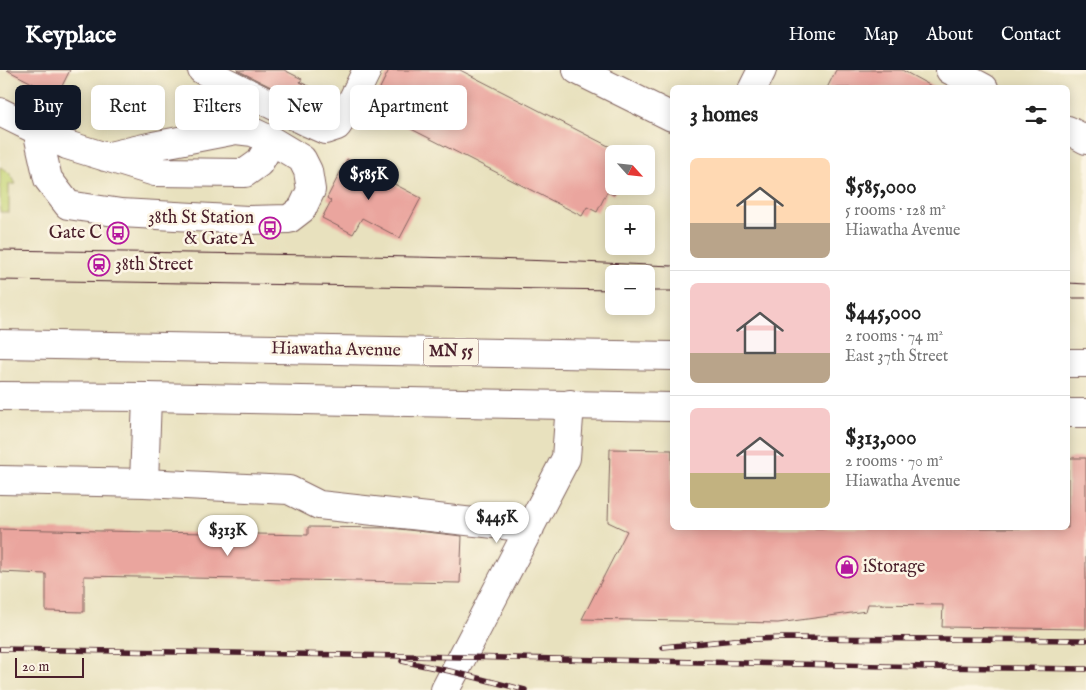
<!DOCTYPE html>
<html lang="en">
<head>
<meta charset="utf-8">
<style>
	body { margin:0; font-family:"IM FELL English",serif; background:#f6f6f6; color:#222; height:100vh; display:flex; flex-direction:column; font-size:19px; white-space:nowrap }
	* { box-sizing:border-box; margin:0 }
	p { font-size:16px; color:#767676 }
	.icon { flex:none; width:28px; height:28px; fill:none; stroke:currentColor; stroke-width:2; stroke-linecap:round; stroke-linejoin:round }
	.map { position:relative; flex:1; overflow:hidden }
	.side { position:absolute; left:670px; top:15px; width:400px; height:445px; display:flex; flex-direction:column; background:#fff; border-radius:8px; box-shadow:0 2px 12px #0003 }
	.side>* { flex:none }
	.guide { position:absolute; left:15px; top:15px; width:475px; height:45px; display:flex; gap:10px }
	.needle { width:32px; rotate:117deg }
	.fabs { position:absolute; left:605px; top:75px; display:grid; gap:10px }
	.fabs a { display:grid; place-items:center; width:50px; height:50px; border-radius:8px; background:#fff; box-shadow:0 2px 12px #0003; font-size:25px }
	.scale { position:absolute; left:15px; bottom:12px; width:69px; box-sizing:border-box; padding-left:5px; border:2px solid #4a1f2b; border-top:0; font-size:14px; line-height:18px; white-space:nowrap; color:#4a1f2b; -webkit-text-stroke:4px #fcf5e5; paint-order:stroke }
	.price { position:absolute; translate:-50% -42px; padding:0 11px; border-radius:18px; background:#fff; color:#222; font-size:16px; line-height:32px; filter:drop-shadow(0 1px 2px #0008) }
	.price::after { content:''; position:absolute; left:50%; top:30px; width:15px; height:11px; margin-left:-8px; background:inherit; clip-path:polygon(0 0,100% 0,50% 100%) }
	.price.active { background:#111827; color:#fff }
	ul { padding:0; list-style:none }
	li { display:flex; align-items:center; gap:15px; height:125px; padding:0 20px }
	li+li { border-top:1px solid #e0e0e0 }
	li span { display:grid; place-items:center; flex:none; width:140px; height:100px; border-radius:8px; color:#555 }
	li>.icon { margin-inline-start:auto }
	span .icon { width:60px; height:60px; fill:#fffc; stroke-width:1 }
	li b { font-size:21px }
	h2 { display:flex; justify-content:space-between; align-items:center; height:60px; padding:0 20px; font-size:21px }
	.chip { padding:0 18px; border-radius:8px; background:#fff; box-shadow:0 2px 12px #0003; font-size:18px; line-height:45px }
	.chip.active { background:#111827; color:#fff }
	header { display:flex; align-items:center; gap:30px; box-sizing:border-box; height:70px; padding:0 25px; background:#111827; color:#fff }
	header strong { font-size:24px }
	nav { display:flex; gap:28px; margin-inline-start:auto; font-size:18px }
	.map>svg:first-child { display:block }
</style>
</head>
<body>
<header>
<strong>Keyplace</strong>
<nav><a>Home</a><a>Map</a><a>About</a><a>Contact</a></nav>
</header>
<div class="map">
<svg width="1086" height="620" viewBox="0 0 1086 620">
	<rect width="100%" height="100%" fill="#fcf5e5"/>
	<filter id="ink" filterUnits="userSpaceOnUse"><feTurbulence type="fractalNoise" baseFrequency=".02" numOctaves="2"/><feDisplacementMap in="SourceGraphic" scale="10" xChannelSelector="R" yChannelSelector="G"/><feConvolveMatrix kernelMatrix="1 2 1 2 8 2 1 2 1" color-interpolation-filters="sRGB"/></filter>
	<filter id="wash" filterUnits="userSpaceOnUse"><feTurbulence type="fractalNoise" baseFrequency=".0096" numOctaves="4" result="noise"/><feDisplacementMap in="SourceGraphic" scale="20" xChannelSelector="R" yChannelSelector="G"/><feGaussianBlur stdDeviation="1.12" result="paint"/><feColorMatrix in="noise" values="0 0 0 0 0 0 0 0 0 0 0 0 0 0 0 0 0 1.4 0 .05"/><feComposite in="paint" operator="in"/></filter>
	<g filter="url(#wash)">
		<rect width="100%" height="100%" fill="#e8e1be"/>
		<path fill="#c6d577" stroke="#887a51" d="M0 97C9 100 12 107 16 114H9V142H0Z"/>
		<g id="blocks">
			<path fill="#eaa59e" d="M7 0H70L57 26Z
				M237 0H284L302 9 300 12 317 20 309 36Z
				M389 0H460L624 84H614V116H618L614 125 607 122 597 142 587 137 582 146 370 38Z
				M836 0H902L935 18H827Z
				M347 89 421 128 400 168 362 148 353 164 322 148 331 131 327 128Z
				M610 379 672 380V458H1068V388H1086V559L942 557 943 535 868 534 866 541 778 553 582 549 627 461 608 452Z
				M308 457 390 458 462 466 460 513 84 506V542L46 541V504L0 502V459L308 465Z"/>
		</g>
	</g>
	<g filter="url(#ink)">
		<use href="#blocks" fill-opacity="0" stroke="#81635e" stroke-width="1"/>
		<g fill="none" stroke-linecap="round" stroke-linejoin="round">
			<g stroke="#81635e" stroke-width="30">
				<path id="minor" d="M202 0 309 53 325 60 337 56 347 41 367 0
					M577 0 672 47
					M950 0 984 18
					M753 18 762 0
					M0 42 67 75 155 102 245 103 259 93 272 71
					M37 60 48 109 68 135 121 143 248 150 289 149 302 139 311 120 308 101 302 89 272 71 253 62 236 60 153 76 105 87
					M1068 60 1086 70
					M147 327 144 413 289 420 319 435 530 458
					M0 410 147 413
					M445 620 566 388 570 334"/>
			</g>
			<g stroke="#81635e" stroke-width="30">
				<path id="highway" d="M0 274 672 286
					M1068 293H1086
					M0 326 147 327 672 337
					M1068 343H1086"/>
			</g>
			<use href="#minor" stroke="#fff" stroke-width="28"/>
			<use href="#highway" stroke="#fff" stroke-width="28"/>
			<path stroke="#4a1f2b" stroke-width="1" d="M0 180C224 184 449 185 672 196
				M0 210 614 220
				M1068 213 1086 214
				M646 221H672
				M1068 228H1086"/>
			<g stroke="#4a1f2b" stroke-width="5.5">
				<path id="rail" d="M663 577 734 570 783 568 1086 570
					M0 579 462 587 930 597 1086 599
					M402 591 454 602 525 620"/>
			</g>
			<use href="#rail" stroke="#fcf5e5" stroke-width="4" stroke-dasharray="11" stroke-linecap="butt"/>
		</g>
	</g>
	<defs>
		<g id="bus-ring" transform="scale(1.125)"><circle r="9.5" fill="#fcf5e5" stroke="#b5179e" stroke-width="1.5"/><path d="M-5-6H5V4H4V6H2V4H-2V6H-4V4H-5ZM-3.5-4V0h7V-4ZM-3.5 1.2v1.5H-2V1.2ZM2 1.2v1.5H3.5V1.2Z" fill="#b5179e"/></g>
		<g id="station-ring" transform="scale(1.125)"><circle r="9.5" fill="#fcf5e5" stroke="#b5179e" stroke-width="1.5"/><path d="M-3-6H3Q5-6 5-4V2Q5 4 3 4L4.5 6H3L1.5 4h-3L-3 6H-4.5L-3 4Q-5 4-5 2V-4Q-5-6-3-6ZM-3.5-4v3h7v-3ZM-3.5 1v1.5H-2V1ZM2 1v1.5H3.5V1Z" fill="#b5179e"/></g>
		<g id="shop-ring" transform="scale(1.125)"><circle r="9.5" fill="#fcf5e5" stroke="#b5179e" stroke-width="1.5"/><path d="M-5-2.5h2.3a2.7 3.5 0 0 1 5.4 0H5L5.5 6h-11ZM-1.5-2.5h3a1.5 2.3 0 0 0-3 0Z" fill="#b5179e"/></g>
	</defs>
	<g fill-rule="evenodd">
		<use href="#bus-ring" x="270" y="158"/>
		<use href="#bus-ring" x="118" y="163"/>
		<use href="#station-ring" x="99" y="195"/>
		<use href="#shop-ring" x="847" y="497"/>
	</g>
	<g text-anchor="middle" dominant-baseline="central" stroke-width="5" stroke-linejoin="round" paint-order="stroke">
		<rect fill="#fcf5e5" stroke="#7f5f63" stroke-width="1" x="423.5" y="268.5" width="55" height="27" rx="4"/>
		<g font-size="16" font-weight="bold" fill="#4a1f2b">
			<text x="451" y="282">MN 55</text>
		</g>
		<g font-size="18" fill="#4a1f2b" stroke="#fcf5e5" text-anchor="end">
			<text x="254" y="148">38th St Station<tspan x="254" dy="21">&amp; Gate A</tspan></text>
			<text x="102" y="163">Gate C</text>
			<text x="115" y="195" text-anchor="start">38th Street</text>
			<text x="863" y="497" text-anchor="start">iStorage</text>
		</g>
		<g font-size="18" fill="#4a1f2b" stroke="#fcf5e5">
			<text transform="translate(336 280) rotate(1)">Hiawatha Avenue</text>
		</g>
	</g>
</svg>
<div class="fabs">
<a><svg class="needle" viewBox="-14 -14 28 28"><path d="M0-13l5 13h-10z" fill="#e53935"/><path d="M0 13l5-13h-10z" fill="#767676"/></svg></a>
<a>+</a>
<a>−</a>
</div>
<div class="scale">20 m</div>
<b class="price active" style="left:369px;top:131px">$585K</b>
<b class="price" style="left:497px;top:474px">$445K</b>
<b class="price" style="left:228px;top:487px">$313K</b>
<div class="guide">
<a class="chip active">Buy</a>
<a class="chip">Rent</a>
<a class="chip">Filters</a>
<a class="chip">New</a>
<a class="chip">Apartment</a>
</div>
<section class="side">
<h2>3 homes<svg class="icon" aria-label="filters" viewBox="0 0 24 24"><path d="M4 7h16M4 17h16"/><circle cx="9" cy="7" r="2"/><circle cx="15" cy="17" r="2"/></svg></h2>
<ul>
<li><span style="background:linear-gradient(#ffd9b3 65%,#b9a48a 0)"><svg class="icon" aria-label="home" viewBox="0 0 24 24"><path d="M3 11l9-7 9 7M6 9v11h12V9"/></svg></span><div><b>$585,000</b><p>5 rooms · 128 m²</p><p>Hiawatha Avenue</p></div></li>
<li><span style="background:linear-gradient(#f6c9c9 70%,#b9a48a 0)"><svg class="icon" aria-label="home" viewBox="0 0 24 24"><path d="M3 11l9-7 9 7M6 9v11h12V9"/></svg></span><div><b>$445,000</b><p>2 rooms · 74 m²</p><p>East 37th Street</p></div></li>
<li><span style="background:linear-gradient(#f6c9c9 65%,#c2b280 0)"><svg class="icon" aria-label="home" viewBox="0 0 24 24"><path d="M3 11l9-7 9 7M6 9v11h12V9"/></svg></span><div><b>$313,000</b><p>2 rooms · 70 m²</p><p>Hiawatha Avenue</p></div></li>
</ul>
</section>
</div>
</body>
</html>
